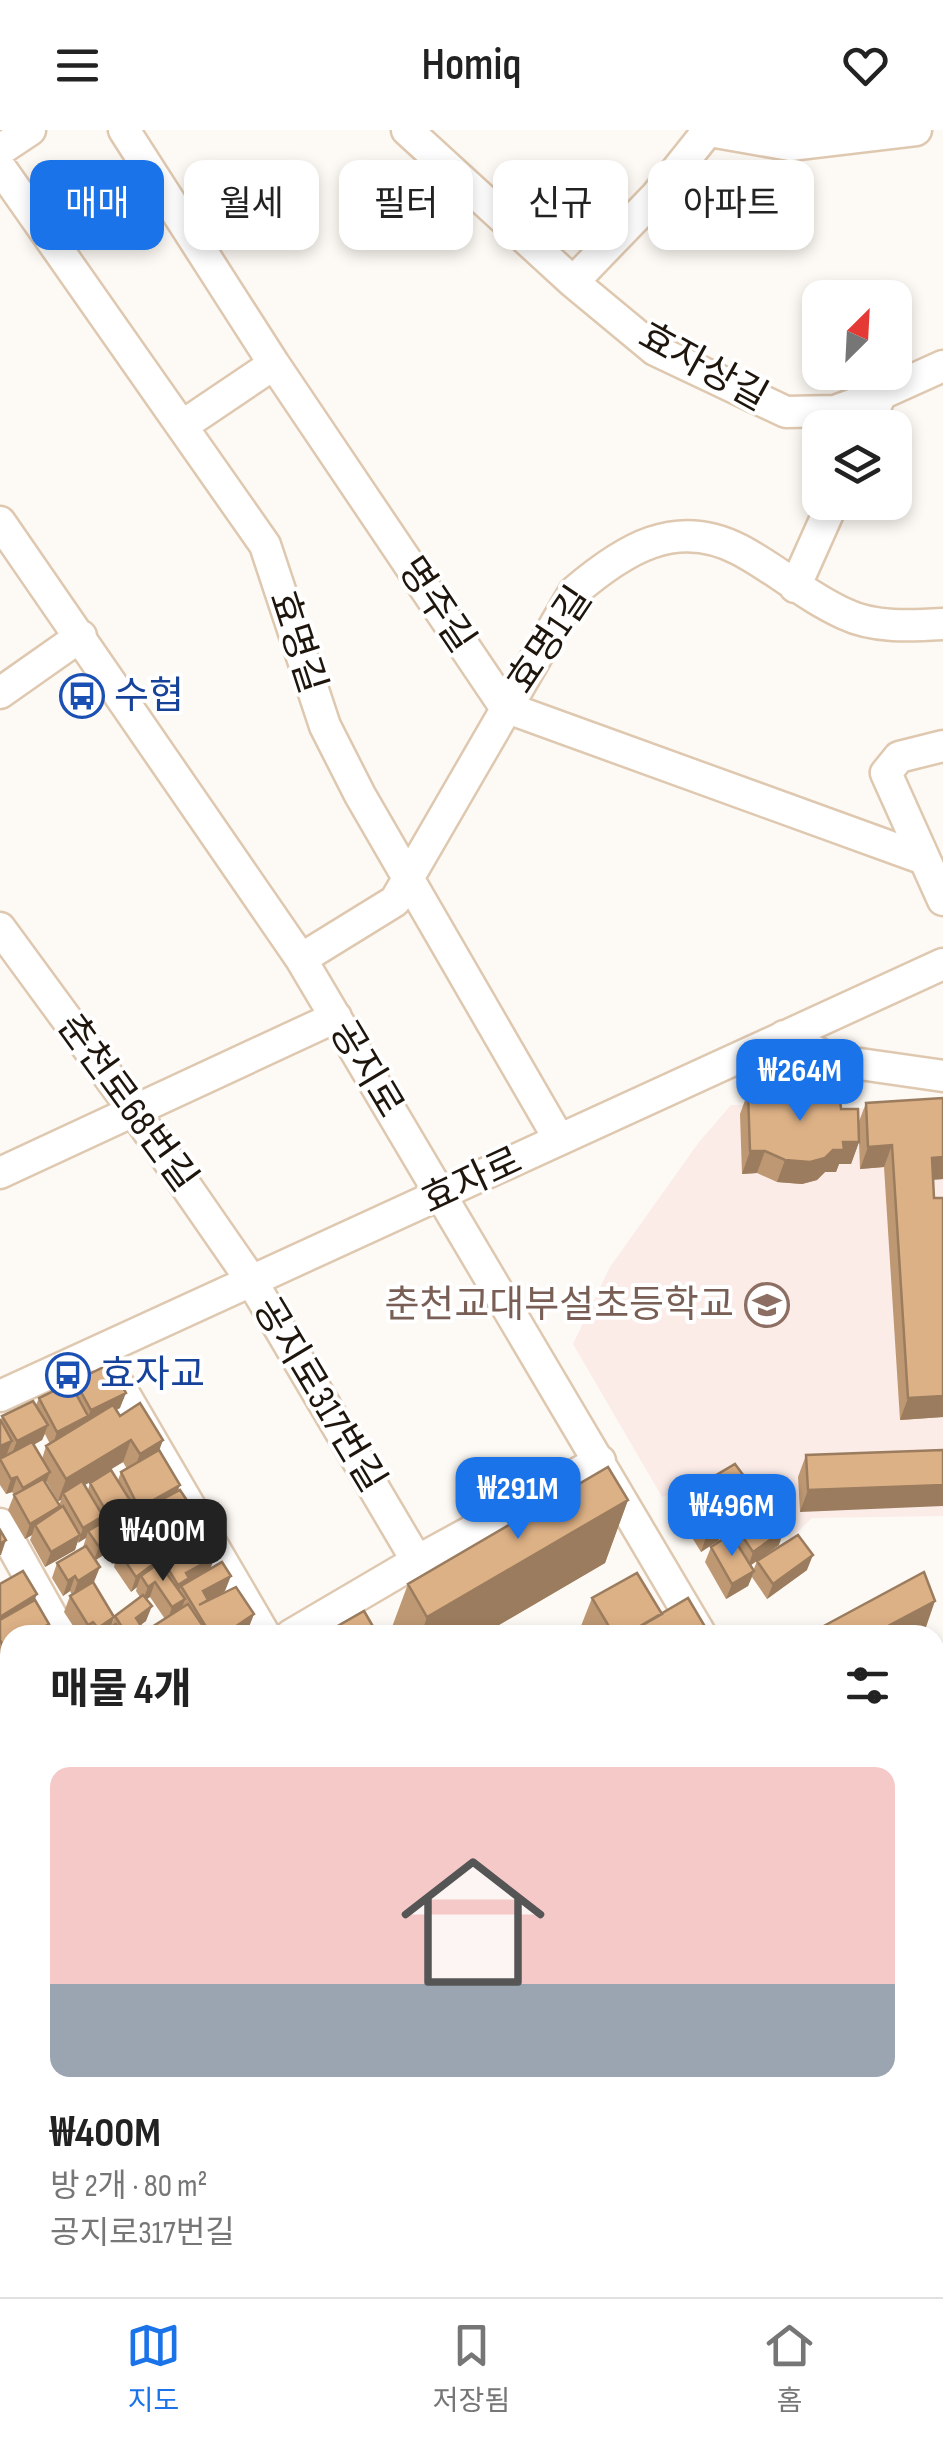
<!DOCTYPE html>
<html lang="ko">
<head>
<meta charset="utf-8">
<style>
	body { margin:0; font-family:"Sofia Sans Condensed","Noto Sans KR",sans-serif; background:#f2f2f2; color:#222; height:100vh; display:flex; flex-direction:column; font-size:38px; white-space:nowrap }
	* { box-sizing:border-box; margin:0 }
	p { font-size:32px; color:#767676 }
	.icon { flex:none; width:55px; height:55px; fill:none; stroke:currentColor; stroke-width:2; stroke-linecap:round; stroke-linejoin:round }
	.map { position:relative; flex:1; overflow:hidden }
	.sheet { position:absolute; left:0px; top:1495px; width:945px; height:672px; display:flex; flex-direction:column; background:#fff; border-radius:30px 30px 0 0; box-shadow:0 5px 15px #0003 }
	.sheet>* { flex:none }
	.top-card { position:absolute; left:30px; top:30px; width:885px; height:90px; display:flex; gap:20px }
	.needle { width:65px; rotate:24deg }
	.tools { position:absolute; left:802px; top:150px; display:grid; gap:20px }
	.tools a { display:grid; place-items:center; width:110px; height:110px; border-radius:20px; background:#fff; box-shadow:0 5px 15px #0003; font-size:50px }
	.price { position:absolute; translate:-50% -85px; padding:0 22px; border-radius:20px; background:#1a73e8; color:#fff; font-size:32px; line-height:65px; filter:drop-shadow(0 2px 5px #0008) }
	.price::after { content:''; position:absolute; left:50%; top:60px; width:30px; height:22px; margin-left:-15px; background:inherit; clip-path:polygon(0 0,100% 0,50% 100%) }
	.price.current { background:#222; color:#fff }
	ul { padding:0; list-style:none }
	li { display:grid; align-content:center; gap:20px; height:530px; padding:0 50px }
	li span { display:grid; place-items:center; height:310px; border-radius:20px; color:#555 }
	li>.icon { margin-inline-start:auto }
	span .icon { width:180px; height:180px; fill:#fffc; stroke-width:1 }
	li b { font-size:42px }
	h2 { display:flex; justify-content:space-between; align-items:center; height:120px; padding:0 50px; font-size:42px }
	.tag { padding:0 35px; border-radius:20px; background:#fff; box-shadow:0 5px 15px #0003; font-size:35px; line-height:90px }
	.tag.current { background:#1a73e8; color:#fff }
	header { display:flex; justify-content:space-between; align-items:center; height:130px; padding:0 50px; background:#fff; font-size:45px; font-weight:600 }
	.tabs { display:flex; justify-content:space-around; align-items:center; height:140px; border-top:2px solid #e0e0e0; background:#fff; font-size:28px; color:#767676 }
	.tabs a { display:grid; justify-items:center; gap:5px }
	.tabs .current { color:#1a73e8 }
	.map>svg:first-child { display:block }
</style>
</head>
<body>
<header><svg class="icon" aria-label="menu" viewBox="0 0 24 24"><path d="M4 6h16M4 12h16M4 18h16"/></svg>Homiq<svg class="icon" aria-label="heart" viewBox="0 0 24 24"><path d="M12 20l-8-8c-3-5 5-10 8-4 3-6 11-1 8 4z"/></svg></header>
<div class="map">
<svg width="943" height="2167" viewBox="0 0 943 2167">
	<defs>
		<pattern id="water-rules" width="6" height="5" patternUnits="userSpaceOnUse" patternTransform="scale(2.5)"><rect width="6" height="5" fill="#76bed1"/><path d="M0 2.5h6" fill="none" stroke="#66a3b2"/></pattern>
	</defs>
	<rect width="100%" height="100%" fill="#fdf9f4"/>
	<path fill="#fbece8" d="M731 975 943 980V1386L812 1388 790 1409 733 1343 662 1367 573 1214 610 1137 699 1012Z"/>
	<path fill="#cad19c" d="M0 1813 10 1828V1979L0 1962Z
		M0 2080 10 2096V2158H49L55 2167H0Z"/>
	<path fill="url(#water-rules)" d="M0 1962 10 1979V2096L0 2080Z"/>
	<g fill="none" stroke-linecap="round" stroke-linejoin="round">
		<g stroke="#dfc8b0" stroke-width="35">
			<path id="minor" d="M124 0 274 234 505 577 924 729
				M407 0 573 152 655 220 786 282 835 281 881 264 943 236
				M704 0 790 15 916 0
				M0 20 30 0
				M0 37 265 415 325 596 360 665 559 1009
				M573 152 656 66 707 2
				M182 296 274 234
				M866 298 881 264
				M0 392 301 829 701 1505
				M795 457 833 372
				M0 563 81 506
				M943 616 899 627 886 643 943 770
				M0 798 134 981 251 1150 417 1431
				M301 829 395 771 574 462C623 420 676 386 740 420 776 439 807 467 845 484 874 498 911 496 943 494
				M784 906 832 930 943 946
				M0 1043 336 887
				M105 1231 265 1505
				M0 1266 943 834
				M0 1394 62 1505
				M291 1505 417 1431 600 1331
				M0 1674 10 1668
				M935 1694 943 1692
				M0 1780 10 1796
				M935 1932 943 1947
				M244 2158 250 2167
				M442 2158 448 2167
				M645 2158 651 2167
				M840 2158 846 2167
				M394 2167 410 2158"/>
		</g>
		<path stroke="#837d76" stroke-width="4" stroke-dasharray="10 5" stroke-linecap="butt" d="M0 1879 10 1893
			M0 2149 10 2167
			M204 2158 210 2167"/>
		<use href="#minor" stroke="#fff" stroke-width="30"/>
	</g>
	<path fill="#be9873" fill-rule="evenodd" d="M748 962 841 979 858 994 866 973 943 968V1049L933 1050 934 1068H943V1287L900 1290 884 1037 860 1039 859 1012 851 1034H839L836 1042H825L817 1050 802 1054 777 1052 757 1043 742 1044 740 984Z
		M75 1251 120 1278 116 1280 120 1286 159 1320 180 1355 178 1360 186 1378 198 1387 193 1401 198 1409 195 1419 211 1438 225 1461 208 1471 254 1484 248 1499 240 1505H79L64 1482 70 1466 72 1465 70 1461 63 1466 52 1448 57 1433 83 1417 86 1408 77 1412 75 1420 45 1437 30 1410 32 1405 25 1409 8 1380 14 1365 12 1362 6 1364 0 1355V1289L1 1291 2 1286 36 1275 39 1268 73 1258ZM45 1304 50 1314 46 1316 42 1329 34 1315 42 1310ZM123 1332 127 1339 121 1342 118 1350 90 1353 88 1360 85 1355ZM46 1351 58 1371 61 1370 59 1375 46 1353ZM105 1424 112 1434 115 1432 114 1437 131 1462 137 1457 136 1461 140 1467 115 1486 110 1498 114 1487 93 1453 95 1430ZM150 1467 165 1489 141 1504 143 1499 140 1495 146 1491 147 1469Z
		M943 1320 800 1382 798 1347 806 1325Z
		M713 1347 764 1373 760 1385 779 1415 750 1436 753 1441 757 1431 807 1440 767 1469 752 1447 748 1456 726 1469 705 1432 711 1417 735 1410 738 1401 732 1405 707 1362Z
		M681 1365 719 1410 701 1422 675 1380Z
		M628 1370 605 1433 482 1505H389L408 1454Z
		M0 1454 10 1505V1529L0 1534Z
		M592 1468 662 1484 710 1505H587L581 1496Z"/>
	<path fill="#9b7c5e" d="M843 1012H859L851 1034H839L836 1042H825L817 1050 802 1054 777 1052 785 1030Z
		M892 1015 884 1037 860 1039 868 1017Z
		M750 1021H765L757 1043 742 1044Z
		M943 1027V1049L924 1050 932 1028Z
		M126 1263 120 1278 85 1295 52 1317 57 1302 88 1286 91 1280Z
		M943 1266V1287L900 1290 908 1268Z
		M48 1295 42 1310 11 1326 17 1311Z
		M131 1310 123 1332 65 1367 63 1363 61 1370 58 1371 66 1349Z
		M163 1310 155 1332 131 1346 140 1324Z
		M12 1311 6 1326 0 1329V1316Z
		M50 1342 44 1358 18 1373 23 1358Z
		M17 1347 12 1362 6 1364 11 1349Z
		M180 1355 174 1370 138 1382 139 1378Z
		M943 1355V1376L800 1382 808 1360Z
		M628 1370 605 1433 482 1505H421L427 1487Z
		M188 1372 183 1388 168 1390 164 1399 147 1405 145 1411 141 1413 147 1398Z
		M764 1373 759 1388 732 1405 738 1390Z
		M133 1375 128 1390H114L111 1399 110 1388Z
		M60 1376 54 1392 35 1395 32 1405 25 1409 30 1394Z
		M103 1386 97 1401H88L86 1408 78 1413 83 1398Z
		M198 1387 193 1402 188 1393Z
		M724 1395 719 1410 701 1422 706 1407Z
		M784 1400 779 1415 748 1437 753 1422Z
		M80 1405 75 1420 45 1437 51 1422Z
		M110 1409 105 1424 93 1432 99 1417Z
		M198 1409 193 1424 179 1432 185 1417Z
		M6 1410 1 1425H0V1414Z
		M127 1414 122 1427 119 1422 115 1432 112 1434 117 1419Z
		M813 1425 807 1440 767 1469 773 1454Z
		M215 1427 209 1442 180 1458 177 1467 172 1470 178 1455 186 1443Z
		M160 1429 154 1444 141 1446 137 1457 131 1462 136 1447Z
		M100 1437 94 1452 73 1466 78 1451Z
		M754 1441 748 1456 726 1469 732 1454Z
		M75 1446 70 1461 63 1466 68 1451Z
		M231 1446 225 1461 208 1471 203 1461Z
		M155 1452 150 1467 142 1472 148 1457Z
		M37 1464 31 1479 0 1498V1487Z
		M185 1469 180 1484 167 1492 172 1477Z
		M935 1471 925 1500 915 1505H871Z
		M152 1476 146 1491 130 1503 136 1488Z
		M254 1484 248 1499 240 1505H223Z
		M114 1487 109 1502 104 1505H95L98 1498Z
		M93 1492 88 1505H84L88 1495Z
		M49 1494 45 1505H30Z
		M10 1517V1529L0 1534 5 1519Z
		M10 1582V1594L0 1600 1 1588Z
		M10 1645V1652L0 1657V1650Z"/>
	<path fill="#ddb186" stroke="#9b7c5e" stroke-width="2.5" d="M839 960 841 979H858L859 1012H843L844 1020H833L825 1028 810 1032 785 1030 765 1021H750L748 962Z
		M943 968V1027L932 1028 934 1068H943V1266L908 1268 892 1015 868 1017 866 973Z
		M110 1234 126 1263 91 1280 75 1251Z
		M70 1253 88 1286 57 1302 39 1268Z
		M33 1271 48 1295 17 1311 2 1286Z
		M140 1273 163 1310 140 1324 131 1310 66 1349 46 1316 113 1275 120 1286Z
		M0 1289 12 1311 0 1316Z
		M32 1312 50 1342 23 1358 17 1347 11 1349 0 1329Z
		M159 1320 180 1355 139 1378 121 1342Z
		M943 1320V1355L808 1360 806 1325Z
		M735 1334 764 1373 738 1390 713 1347Z
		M608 1337 628 1370 427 1487 408 1454Z
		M111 1340 133 1375 110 1388 127 1414 117 1419 110 1409 99 1417 88 1401 110 1388 90 1353Z
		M43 1349 60 1376 30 1394 14 1365Z
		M82 1351 103 1386 83 1398 63 1363Z
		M699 1354 724 1395 706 1407 681 1365Z
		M180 1360 188 1372 147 1398 138 1382Z
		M191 1375 198 1387 188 1393 198 1409 185 1417 168 1390Z
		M63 1376 80 1405 51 1422 35 1395Z
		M769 1378 784 1400 753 1422 738 1400Z
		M130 1380 144 1402 128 1412 114 1390Z
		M166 1394 174 1407 169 1410 181 1427 206 1412 215 1427 186 1443 189 1448 178 1455 147 1405Z
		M0 1400 6 1410 0 1414Z
		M731 1404 754 1441 732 1454 711 1417Z
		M141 1405 160 1429 136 1447 119 1422Z
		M798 1405 813 1425 773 1454 757 1431Z
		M86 1416 100 1437 78 1451 75 1446 68 1451 57 1433Z
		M222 1432 231 1446 203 1461 208 1470 199 1475 236 1457 254 1484 223 1505H211L181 1456Z
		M159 1433 185 1469 172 1477 155 1452 148 1457 141 1446Z
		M23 1441 37 1464 0 1487V1454Z
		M924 1442 935 1471 871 1505H807Z
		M637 1443 662 1484 625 1505H614L592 1468Z
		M93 1452 114 1487 98 1498 93 1492 88 1495 70 1466Z
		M143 1465 152 1476 136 1488 143 1499 134 1505H127L115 1486Z
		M688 1468 710 1505H625Z
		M35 1470 49 1494 30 1505H10V1517L5 1519 0 1510V1490Z
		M188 1474 209 1505H141V1504Z
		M364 1481 378 1505H322Z
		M116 1494 123 1505H99Z
		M10 1537V1582L1 1588 0 1542Z
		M0 1613 10 1633V1645L0 1650Z"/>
	<defs>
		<g id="bus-ring" transform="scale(2.25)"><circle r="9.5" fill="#fff" stroke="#1a4fb4" stroke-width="1.5"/><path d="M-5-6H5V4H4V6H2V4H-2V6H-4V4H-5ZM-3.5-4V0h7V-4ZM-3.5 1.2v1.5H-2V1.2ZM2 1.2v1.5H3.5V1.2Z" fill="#1a4fb4"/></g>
		<g id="school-ring" transform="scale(2.25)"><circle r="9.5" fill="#fff" stroke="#8d6e63" stroke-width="1.5"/><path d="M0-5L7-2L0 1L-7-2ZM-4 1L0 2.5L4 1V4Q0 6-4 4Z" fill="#8d6e63"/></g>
	</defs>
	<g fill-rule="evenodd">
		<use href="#bus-ring" x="82" y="566"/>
		<use href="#school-ring" x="767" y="1175"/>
		<use href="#bus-ring" x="68" y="1245"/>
	</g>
	<g text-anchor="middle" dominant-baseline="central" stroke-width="8" stroke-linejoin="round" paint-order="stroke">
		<g font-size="38" fill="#1e160d" stroke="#fff">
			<text transform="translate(703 237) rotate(29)">효자상길</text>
			<text transform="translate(436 475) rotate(56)">명주길</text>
			<text transform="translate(550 510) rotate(-56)">효명1길</text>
			<text transform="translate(297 512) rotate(72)">효명길</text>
			<text transform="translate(366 939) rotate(59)">공지로</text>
			<text transform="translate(127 973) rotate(54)">춘천로68번길</text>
			<text transform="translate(472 1051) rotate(-25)">효자로</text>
			<text transform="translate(319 1265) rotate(59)">공지로317번길</text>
		</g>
		<g font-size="38" fill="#164399" stroke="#fff" text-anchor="start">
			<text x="114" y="566">수협</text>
			<text x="100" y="1245">효자교</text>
		</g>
		<g font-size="38" fill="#785e54" stroke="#fff" text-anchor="end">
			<text x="734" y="1175">춘천교대부설초등학교</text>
		</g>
	</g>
</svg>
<div class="tools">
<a><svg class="needle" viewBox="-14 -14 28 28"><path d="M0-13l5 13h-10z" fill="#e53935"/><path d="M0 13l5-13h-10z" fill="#767676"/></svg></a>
<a><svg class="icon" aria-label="layers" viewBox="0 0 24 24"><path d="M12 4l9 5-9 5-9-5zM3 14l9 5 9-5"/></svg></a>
</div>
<b class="price" style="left:800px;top:994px">₩264M</b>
<b class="price" style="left:518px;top:1412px">₩291M</b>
<b class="price" style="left:732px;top:1429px">₩496M</b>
<b class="price current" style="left:163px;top:1454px">₩400M</b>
<div class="top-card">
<a class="tag current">매매</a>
<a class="tag">월세</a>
<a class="tag">필터</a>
<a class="tag">신규</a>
<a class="tag">아파트</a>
</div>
<section class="sheet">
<h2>매물 4개<svg class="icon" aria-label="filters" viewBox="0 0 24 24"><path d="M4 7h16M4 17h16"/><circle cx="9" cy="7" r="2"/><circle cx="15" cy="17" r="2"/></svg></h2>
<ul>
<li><span style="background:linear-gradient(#f6c9c9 70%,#9aa5b1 0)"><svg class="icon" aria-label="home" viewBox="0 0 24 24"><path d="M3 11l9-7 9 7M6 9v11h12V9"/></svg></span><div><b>₩400M</b><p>방 2개 · 80 m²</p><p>공지로317번길</p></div></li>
</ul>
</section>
</div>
<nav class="tabs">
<a class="current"><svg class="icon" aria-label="map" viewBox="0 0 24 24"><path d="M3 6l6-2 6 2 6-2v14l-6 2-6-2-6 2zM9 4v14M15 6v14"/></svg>지도</a>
<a><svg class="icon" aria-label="saved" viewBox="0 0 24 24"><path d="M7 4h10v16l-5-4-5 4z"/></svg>저장됨</a>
<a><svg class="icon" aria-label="home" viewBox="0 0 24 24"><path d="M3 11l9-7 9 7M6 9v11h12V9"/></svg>홈</a>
</nav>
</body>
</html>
